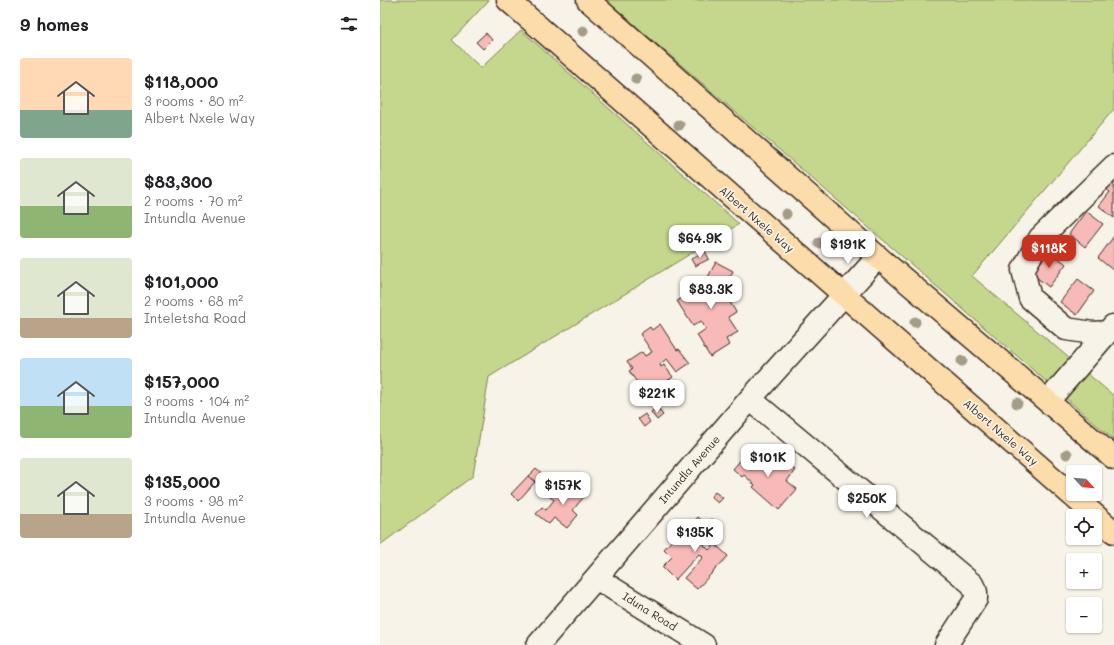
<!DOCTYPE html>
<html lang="en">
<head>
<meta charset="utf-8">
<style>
	body { margin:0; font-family:Mali,sans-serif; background:#f2f2f2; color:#202124; height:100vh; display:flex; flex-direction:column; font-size:15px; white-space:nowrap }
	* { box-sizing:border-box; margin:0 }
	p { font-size:13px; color:#757577 }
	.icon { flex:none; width:22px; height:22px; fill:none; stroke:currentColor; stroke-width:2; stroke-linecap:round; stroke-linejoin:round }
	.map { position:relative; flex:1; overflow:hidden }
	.details { display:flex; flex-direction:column; background:#fff; width:380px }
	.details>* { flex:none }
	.needle { width:26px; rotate:116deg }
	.tools { position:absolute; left:686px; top:465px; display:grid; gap:8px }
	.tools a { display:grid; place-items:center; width:36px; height:36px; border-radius:4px; background:#fff; box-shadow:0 1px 3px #0004; font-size:20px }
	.price { position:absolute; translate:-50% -34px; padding:0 9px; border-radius:8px; background:#fff; color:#222; font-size:13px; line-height:26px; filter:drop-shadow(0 1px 2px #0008) }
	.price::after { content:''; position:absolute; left:50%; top:24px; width:12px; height:9px; margin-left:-6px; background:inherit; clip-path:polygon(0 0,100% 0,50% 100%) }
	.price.on { background:#c8321e; color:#fff }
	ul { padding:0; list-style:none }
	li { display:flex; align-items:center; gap:12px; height:100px; padding:0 20px }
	li span { display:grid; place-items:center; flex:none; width:112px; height:80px; border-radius:4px; color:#555 }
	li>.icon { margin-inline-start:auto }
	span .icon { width:48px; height:48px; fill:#fffc; stroke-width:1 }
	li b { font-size:17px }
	h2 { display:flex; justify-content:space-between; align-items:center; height:48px; padding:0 20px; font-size:17px }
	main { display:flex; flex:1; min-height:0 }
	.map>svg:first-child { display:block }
</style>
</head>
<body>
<main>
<section class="details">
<h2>9 homes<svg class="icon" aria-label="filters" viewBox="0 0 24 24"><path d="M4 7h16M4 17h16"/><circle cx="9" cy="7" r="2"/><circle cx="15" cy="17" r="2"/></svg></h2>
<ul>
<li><span style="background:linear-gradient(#ffd9b3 65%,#7fa58c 0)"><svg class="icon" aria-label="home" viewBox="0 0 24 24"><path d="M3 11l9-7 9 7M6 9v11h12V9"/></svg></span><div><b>$118,000</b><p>3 rooms · 80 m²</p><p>Albert Nxele Way</p></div></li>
<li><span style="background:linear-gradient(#dfe7d0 60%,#8fb573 0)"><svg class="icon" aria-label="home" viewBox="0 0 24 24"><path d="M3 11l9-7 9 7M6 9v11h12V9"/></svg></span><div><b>$83,300</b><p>2 rooms · 70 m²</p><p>Intundla Avenue</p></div></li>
<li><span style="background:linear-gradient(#dfe7d0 75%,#b9a48a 0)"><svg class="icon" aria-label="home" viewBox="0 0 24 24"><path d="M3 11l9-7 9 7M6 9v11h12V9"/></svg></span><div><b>$101,000</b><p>2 rooms · 68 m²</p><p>Inteletsha Road</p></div></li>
<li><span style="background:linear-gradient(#bfe0f5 60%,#8fb573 0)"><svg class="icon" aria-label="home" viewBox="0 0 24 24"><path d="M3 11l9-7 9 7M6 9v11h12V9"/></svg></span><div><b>$157,000</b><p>3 rooms · 104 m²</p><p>Intundla Avenue</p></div></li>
<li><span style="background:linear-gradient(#dfe7d0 70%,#b9a48a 0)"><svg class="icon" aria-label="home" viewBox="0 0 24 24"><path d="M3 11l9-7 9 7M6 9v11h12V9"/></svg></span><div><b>$135,000</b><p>3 rooms · 98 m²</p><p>Intundla Avenue</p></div></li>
</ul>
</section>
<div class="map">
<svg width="734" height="645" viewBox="0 0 734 645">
	<rect width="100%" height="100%" fill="#f7f3e8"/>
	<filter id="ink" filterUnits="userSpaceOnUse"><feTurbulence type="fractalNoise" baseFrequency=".025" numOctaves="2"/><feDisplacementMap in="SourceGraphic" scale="8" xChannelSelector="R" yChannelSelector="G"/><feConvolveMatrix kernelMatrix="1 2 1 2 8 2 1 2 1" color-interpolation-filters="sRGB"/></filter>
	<g filter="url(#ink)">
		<path fill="#c5d78c" stroke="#808055" d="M0 0H109L72 40 101 68 141 30 359 224 109 377 93 476 0 545Z
			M226 0H734V109L592 276 734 396V440Z"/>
		<path fill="#f7bab9" stroke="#3b2a1e" d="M106 33 112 40 103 49 96 42Z
			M734 180V218L719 206 730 192 725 188Z
			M706 211 723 224 705 247 689 234Z
			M734 236V271L718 258Z
			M325 251 329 259 315 266 311 259Z
			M669 251 686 264 669 287 652 274Z
			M336 262 353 271 343 291 356 312 348 317 358 332 346 339 349 345 330 357 317 335 326 329 321 321 313 326 297 301 313 291 311 288 328 277Z
			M698 279 714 291 697 315 680 302Z
			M280 324 297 350 299 349 310 363 297 372 287 359 280 364 281 367 284 365 293 377 276 389 273 384 263 391 249 371 252 369 247 362 262 352 265 356 272 352 260 334 270 327 272 330Z
			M277 407 283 415 277 420 271 412Z
			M265 414 270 422 264 427 258 419Z
			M371 448 381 456 378 459 389 468 398 456 415 470 407 481 417 489 399 510 373 487 375 485 364 475 362 477 353 469Z
			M156 469 167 479 160 486 149 476Z
			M148 476 155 482 138 501 131 494Z
			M190 481 206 494 193 510 198 515 187 528 174 518 169 524 156 514 162 507 166 510 174 500 170 497 176 489 180 493Z
			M335 492 343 498 338 503 331 497Z
			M318 517 326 524 332 519 343 528 328 544 326 542 324 545 329 550 335 544 348 556 317 589 304 578 323 557 319 554 295 580 282 567 292 557 284 549 303 529 308 534 312 530 309 527Z"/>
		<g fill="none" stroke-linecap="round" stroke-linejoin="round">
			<g stroke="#3b2a1e" stroke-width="25">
				<path id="minor" d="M728 332 713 333 686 329 650 298 643 270 660 238 734 166
					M370 399 592 584 596 592V599L566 645
					M668 401 733 326
					M216 578 324 645
					M158 645 370 399 498 257"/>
			</g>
			<g stroke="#3b2a1e" stroke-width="25">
				<path id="major" d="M128 0 734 532
					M208 0 498 257 734 458"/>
			</g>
			<use href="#minor" stroke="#f7f3e8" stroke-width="22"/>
			<use href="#major" stroke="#fddcac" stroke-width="22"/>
		</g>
		<g fill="#a39c88">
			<circle cx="203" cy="31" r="5.5"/>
			<circle cx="256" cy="79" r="5.5"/>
			<circle cx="299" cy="125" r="5.5"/>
			<circle cx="406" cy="214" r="5.5"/>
			<circle cx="439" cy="243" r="5.5"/>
			<circle cx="535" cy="322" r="5.5"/>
			<circle cx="582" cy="361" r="5.5"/>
			<circle cx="637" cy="403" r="5.5"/>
			<circle cx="687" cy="454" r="5.5"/>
		</g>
	</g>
	<g text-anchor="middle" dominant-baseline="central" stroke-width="3.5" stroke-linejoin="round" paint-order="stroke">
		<g font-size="11" fill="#3b2a1e" stroke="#f7f3e8">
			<text transform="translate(377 219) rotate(41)">Albert Nxele Way</text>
			<text transform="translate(621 432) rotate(41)">Albert Nxele Way</text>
			<text transform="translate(309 469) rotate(-49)">Intundla Avenue</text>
			<text transform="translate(270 611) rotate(32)">Iduna Road</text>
		</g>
	</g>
</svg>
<div class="tools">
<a><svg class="needle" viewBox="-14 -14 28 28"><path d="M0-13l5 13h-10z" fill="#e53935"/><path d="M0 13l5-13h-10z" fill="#757577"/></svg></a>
<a><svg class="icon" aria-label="locate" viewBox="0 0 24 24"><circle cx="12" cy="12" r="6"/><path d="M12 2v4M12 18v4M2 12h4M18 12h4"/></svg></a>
<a>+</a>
<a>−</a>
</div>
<b class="price" style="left:320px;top:259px">$64.9K</b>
<b class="price" style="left:468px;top:265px">$191K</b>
<b class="price on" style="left:669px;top:269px">$118K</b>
<b class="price" style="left:331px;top:310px">$83.3K</b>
<b class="price" style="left:277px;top:414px">$221K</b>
<b class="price" style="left:388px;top:478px">$101K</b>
<b class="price" style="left:183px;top:506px">$157K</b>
<b class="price" style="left:487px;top:519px">$250K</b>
<b class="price" style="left:315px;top:553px">$135K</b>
</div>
</main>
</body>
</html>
